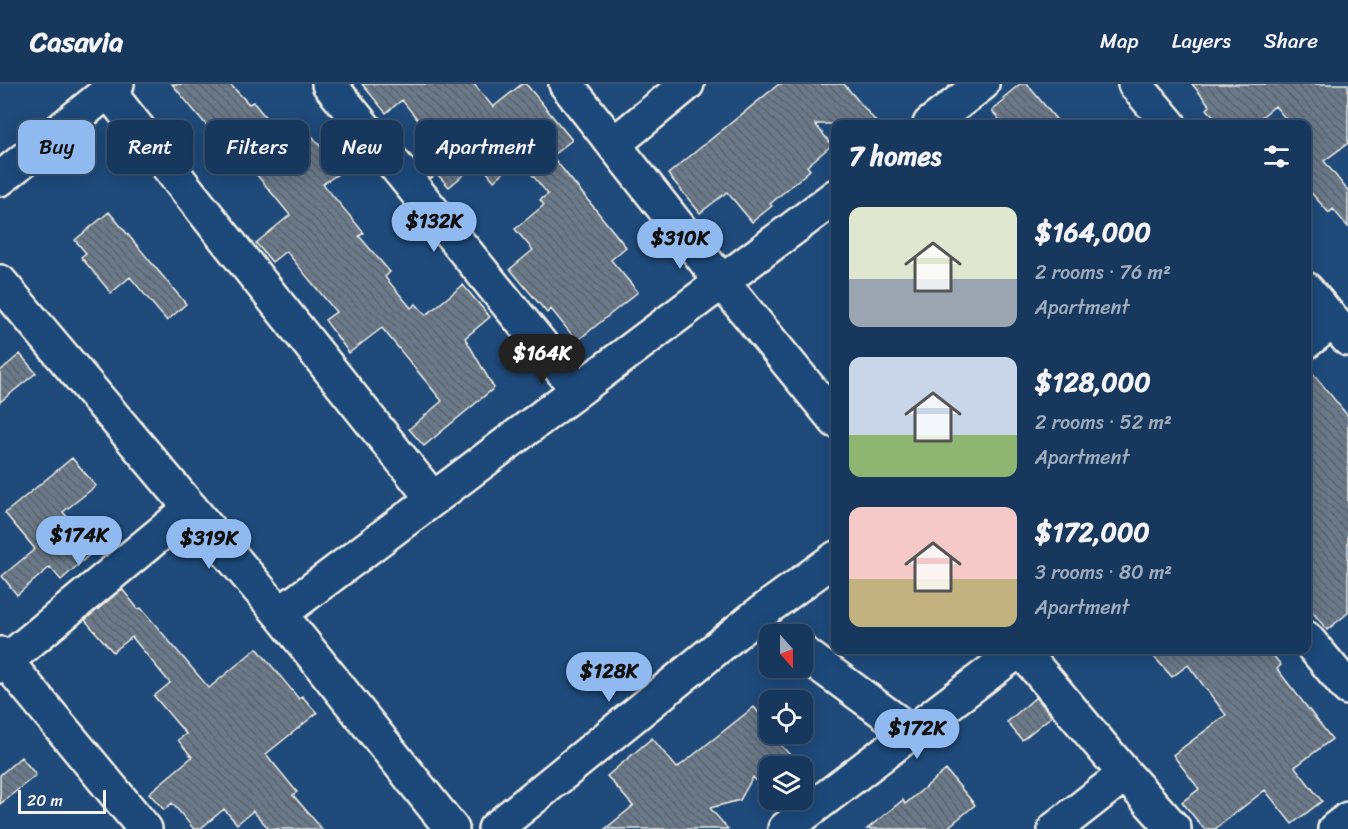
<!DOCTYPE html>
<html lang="en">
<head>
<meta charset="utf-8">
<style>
	body { margin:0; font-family:Sriracha,sans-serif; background:#244365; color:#f1f3f6; height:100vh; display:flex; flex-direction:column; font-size:22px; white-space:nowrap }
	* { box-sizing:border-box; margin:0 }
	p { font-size:20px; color:#9eacbb }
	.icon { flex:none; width:33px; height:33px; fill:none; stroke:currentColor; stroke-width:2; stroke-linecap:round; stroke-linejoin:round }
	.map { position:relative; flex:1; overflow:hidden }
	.side { position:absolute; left:831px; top:36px; width:480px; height:534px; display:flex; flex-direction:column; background:#17385c; border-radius:12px; box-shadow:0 3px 15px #0003,0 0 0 2px #365272 }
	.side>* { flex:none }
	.top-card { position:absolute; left:18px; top:36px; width:570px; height:54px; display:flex; gap:12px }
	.needle { width:39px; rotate:159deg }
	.tools { position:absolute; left:759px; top:540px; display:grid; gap:12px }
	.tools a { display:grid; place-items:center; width:54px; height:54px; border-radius:12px; background:#17385c; box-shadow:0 3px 15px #0003,0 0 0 2px #365272; font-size:30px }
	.scale { position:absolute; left:18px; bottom:15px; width:88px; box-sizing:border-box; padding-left:6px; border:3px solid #f4f1e8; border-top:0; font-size:16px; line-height:21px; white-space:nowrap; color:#f4f1e8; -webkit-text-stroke:4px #1f4a7a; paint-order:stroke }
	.price { position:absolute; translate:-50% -51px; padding:0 14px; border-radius:21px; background:#90b9f0; color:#111; font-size:20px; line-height:39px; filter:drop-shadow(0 2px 3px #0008) }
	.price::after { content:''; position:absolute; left:50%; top:36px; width:18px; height:14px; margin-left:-9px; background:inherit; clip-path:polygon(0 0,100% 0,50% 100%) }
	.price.on { background:#222; color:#fff }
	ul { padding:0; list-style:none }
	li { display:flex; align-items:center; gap:18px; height:150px; padding:0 18px }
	li span { display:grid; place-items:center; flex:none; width:168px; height:120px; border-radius:12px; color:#555 }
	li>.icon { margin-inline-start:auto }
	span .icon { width:72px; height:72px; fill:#fffc; stroke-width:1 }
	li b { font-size:26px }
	h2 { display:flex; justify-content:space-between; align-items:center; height:72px; padding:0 18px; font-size:26px }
	.tag { padding:0 21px; border-radius:12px; background:#17385c; box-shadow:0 3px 15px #0003,0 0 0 2px #365272; font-size:21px; line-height:54px }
	.tag.on { background:#90b9f0; color:#111 }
	header { display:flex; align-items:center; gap:36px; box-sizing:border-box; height:84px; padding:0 30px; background:#17385c; border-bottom:2px solid #365272 }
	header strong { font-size:28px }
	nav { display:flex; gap:33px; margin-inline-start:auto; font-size:21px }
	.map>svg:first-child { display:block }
</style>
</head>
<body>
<header>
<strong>Casavia</strong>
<nav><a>Map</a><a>Layers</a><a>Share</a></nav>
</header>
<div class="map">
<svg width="1348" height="745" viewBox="0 0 1348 745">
	<defs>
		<pattern id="building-back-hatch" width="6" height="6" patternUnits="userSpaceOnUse" patternTransform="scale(1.5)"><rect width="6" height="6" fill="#6b7989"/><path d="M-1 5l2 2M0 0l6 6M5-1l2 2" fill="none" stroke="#5c636b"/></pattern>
	</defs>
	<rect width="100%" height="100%" fill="#1f4a7a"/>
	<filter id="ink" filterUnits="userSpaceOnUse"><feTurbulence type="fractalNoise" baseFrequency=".0167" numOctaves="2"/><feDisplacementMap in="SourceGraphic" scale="12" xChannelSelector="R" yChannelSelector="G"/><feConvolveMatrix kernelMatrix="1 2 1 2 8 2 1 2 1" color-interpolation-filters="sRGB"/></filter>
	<g filter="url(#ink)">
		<path fill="url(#building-back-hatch)" stroke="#f4f1e8" stroke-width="1.5" d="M172 0H230L249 20 253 18 278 48 297 33 341 88 323 100 364 149 359 152 390 188 385 193 411 224 416 220 426 231 463 201 490 233 465 254 494 304 424 362 409 345 442 317 382 244 349 269 325 236 336 228 286 167 272 178 256 159 290 131 256 90 259 87 221 40 212 48Z
			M362 0H474L493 23 522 0H526L572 56 552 72 626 163 611 176 638 208 577 257 551 225 547 229 510 185 533 166 515 145 544 121 540 116 548 110 519 75 494 97 479 78 449 103 437 90 430 95 416 78 437 60 402 16 386 29Z
			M779 0H844L878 40H815L832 61 807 82 810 86 770 120 772 122 752 138 727 108 700 129 668 90Z
			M1020 0H1027L1060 40H1003L992 27 1005 16 1003 14Z
			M1192 0H1348V59L1324 77 1348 107V143L1333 125 1329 129 1306 103V40H1290L1275 22 1253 40H1220L1207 25 1210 22Z
			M109 128 186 220 167 237 130 193 111 209 81 173 86 169 75 156Z
			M20 270 36 289 0 318V287Z
			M1306 281 1348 332V529L1327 546 1306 520Z
			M72 374 96 402 63 428 95 466 61 496 50 483 17 511 2 492 35 465 5 429Z
			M122 505 138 525 141 524 209 604 257 564 299 615 302 612 317 629 266 670 297 708 293 711 322 745H269L253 727 237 740 224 725 200 745H194L172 719 164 726 149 709 192 673 178 656 186 650 154 612 170 599 132 553 113 568 85 536Z
			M1148 566H1269L1281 581 1277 585 1332 655 1295 683 1322 717 1292 740 1265 706 1215 745H1204L1182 718 1199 705 1173 671 1226 631 1188 581 1172 593Z
			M1036 613 1052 632 1022 656 1007 638Z
			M754 623 770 642V650H776L782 657 779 659 800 682H770V714L753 693 740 716 710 724 728 745H605L633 722 607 692 652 654 677 684Z
			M21 673 36 691 0 720V691Z
			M946 686 975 721 946 745H867L903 716 905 720Z"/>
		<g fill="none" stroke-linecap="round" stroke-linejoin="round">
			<g stroke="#f4f1e8" stroke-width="38">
				<path id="street" d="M329 0 578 306
					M566 0 722 198 836 337
					M1135 0 1169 40
					M108 7 433 415
					M930 40 982 0
					M614 60 687 0
					M0 95 117 0
					M0 198 280 530 452 745
					M1306 205 1348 255
					M1306 258 1333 237
					M280 530 836 112
					M1306 554 1348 604
					M1021 566 1125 690 1174 745
					M802 568 911 648
					M0 570 145 745
					M0 582 191 424
					M495 745 755 533 836 474
					M785 745 1019 566
					M1055 745 1125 690
					M1335 745 1348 735"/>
			</g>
			<use href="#street" stroke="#1f4a7a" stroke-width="33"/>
		</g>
	</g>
</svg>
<div class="tools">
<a><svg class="needle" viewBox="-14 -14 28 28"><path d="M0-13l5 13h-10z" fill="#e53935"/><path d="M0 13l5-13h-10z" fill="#9eacbb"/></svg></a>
<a><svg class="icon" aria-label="locate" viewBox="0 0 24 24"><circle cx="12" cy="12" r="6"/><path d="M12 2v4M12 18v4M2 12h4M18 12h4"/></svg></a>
<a><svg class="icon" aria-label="layers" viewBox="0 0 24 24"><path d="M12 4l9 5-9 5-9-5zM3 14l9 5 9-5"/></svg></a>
</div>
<div class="scale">20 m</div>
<b class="price" style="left:434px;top:169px">$132K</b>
<b class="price" style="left:680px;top:186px">$310K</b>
<b class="price on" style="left:542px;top:301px">$164K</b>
<b class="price" style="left:79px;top:483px">$174K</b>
<b class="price" style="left:209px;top:486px">$319K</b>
<b class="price" style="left:609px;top:619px">$128K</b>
<b class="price" style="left:917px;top:676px">$172K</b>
<div class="top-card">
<a class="tag on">Buy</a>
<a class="tag">Rent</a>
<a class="tag">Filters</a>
<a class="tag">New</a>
<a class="tag">Apartment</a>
</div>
<section class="side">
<h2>7 homes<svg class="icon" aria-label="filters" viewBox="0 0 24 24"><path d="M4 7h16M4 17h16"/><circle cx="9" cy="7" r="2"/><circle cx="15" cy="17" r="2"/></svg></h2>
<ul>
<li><span style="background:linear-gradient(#dfe7d0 60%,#9aa5b1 0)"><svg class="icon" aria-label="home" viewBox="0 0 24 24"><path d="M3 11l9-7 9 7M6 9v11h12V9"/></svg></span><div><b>$164,000</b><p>2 rooms · 76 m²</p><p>Apartment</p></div></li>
<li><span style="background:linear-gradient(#c9d6e8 65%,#8fb573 0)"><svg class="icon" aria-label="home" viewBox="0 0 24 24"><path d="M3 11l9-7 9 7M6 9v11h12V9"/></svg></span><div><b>$128,000</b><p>2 rooms · 52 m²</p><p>Apartment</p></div></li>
<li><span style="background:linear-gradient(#f6c9c9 60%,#c2b280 0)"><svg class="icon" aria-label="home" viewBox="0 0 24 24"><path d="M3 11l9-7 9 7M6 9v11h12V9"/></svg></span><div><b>$172,000</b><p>3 rooms · 80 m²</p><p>Apartment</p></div></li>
</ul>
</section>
</div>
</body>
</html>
